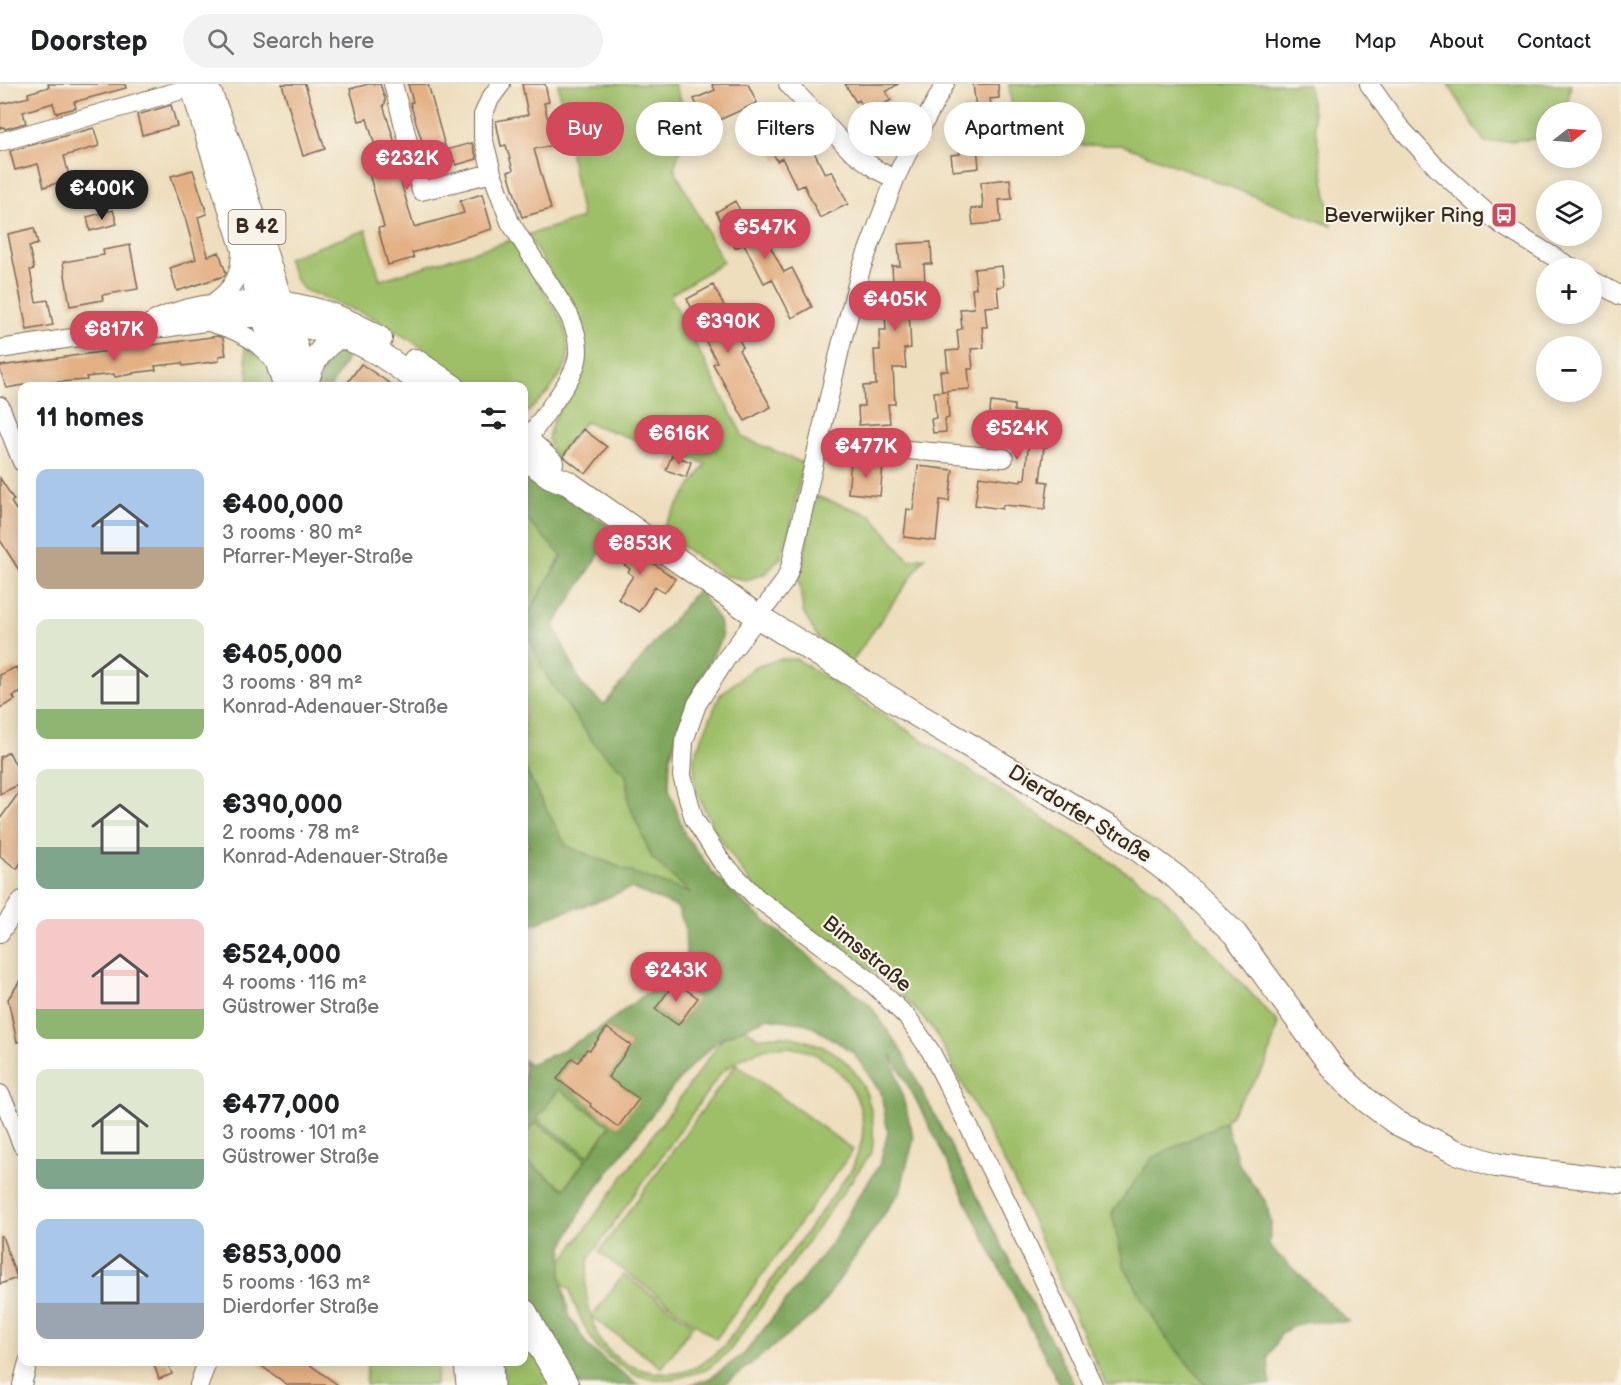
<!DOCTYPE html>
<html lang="en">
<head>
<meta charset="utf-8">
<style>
	body { margin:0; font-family:"Balsamiq Sans",sans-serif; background:#f2f2f2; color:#202124; height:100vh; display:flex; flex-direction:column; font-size:22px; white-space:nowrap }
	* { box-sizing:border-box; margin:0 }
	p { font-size:20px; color:#757577 }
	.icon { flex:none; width:33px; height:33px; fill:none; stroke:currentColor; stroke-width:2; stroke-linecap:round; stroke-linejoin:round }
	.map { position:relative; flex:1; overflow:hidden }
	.details { position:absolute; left:18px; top:298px; width:510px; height:984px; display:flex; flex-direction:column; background:#fff; border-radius:12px; box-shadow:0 3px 15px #0003 }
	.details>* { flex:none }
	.guide { position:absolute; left:546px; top:18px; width:570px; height:54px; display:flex; gap:12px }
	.needle { width:39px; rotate:73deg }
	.controls { position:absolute; left:1536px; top:18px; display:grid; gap:12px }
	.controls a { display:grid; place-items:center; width:66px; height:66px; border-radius:50%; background:#fff; box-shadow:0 3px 15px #0003; font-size:30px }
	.price { position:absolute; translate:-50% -51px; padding:0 14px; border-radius:21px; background:#d1495b; color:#fff; font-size:20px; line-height:39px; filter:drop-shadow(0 2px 3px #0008) }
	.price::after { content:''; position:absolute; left:50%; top:36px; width:18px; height:14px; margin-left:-9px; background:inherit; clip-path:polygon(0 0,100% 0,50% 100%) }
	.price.on { background:#222; color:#fff }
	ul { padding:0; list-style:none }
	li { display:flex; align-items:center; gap:18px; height:150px; padding:0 18px }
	li span { display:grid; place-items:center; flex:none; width:168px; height:120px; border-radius:12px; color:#555 }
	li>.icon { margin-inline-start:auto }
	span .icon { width:72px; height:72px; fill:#fffc; stroke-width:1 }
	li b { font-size:26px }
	h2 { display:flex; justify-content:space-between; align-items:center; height:72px; padding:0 18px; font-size:26px }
	.chip { padding:0 21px; border-radius:27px; background:#fff; box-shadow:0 3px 15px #0003; font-size:21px; line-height:54px }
	.chip.on { background:#d1495b; color:#fff }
	header { display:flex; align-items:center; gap:36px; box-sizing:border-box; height:84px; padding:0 30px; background:#fff; border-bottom:2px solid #e0e0e0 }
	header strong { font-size:28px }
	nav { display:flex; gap:33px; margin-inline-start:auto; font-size:21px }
	.search { width:420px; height:54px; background:#f2f2f2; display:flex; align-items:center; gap:15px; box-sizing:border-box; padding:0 21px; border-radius:33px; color:#757577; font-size:22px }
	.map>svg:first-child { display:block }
</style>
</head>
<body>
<header>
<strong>Doorstep</strong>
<div class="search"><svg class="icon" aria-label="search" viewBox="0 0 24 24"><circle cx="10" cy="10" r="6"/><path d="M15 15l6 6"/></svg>Search here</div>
<nav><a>Home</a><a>Map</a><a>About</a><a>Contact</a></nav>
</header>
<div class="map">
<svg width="1621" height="1301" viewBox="0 0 1621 1301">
	<rect width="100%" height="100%" fill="#f7f3e8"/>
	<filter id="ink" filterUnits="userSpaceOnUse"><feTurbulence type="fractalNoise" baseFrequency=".0167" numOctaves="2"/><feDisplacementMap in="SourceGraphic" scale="12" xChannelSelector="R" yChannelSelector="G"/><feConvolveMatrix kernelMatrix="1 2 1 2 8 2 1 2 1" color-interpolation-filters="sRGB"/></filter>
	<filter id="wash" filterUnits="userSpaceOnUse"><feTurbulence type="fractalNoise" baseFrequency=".008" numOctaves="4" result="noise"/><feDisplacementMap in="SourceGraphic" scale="24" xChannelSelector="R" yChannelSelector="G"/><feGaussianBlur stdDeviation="1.35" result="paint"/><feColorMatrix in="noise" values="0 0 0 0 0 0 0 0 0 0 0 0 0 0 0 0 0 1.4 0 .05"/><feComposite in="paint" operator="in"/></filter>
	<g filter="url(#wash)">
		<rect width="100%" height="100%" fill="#eedebd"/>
		<path fill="#9ebf68" stroke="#6c7443" stroke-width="1.5" fill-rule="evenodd" d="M558 0H674L697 51 681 63 674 84 723 178 670 211 744 354 803 379 790 446 781 473 766 489 747 496 725 492 660 447 706 380 585 338 555 374 548 355 551 343 584 269 582 239 527 151 582 134Z
			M1009 0H1308L1332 142 1122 61 1017 62Z
			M1448 0H1571L1566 28H1546V54L1485 59Z
			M366 146 380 196 512 156 561 235 567 252 568 278 551 305 529 327 524 329V303H472L420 262 374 234 304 206 296 196 287 174Z
			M244 261 268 282 274 303H250Z
			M816 412 871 431 909 476 925 473 851 579 818 554 803 528 799 496Z
			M524 433 562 472 524 537Z
			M524 542 545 590 596 662 626 690 629 720 692 810 639 791 566 762 561 755 524 683Z
			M779 575H797L1159 809 1278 939 1266 981 1225 1038 1152 1074 1112 1130 1124 1182 1163 1250 1206 1301H1106L1017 1103 934 946 891 899 757 808 716 749 695 705 694 673 720 611 753 584Z
			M736 936 758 954C764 953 770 952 777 952 789 951 801 955 813 959 861 975 878 1020 872 1068L729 1268 706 1286 674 1295H651L633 1290 615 1279 597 1264 583 1240 573 1217 570 1205 552 1191ZM771 963C779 963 787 962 794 964 836 971 868 1012 862 1055 860 1065 856 1075 852 1085L724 1262C715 1270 706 1279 694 1284 664 1297 622 1286 602 1259 599 1256 598 1251 596 1247 585 1221 584 1202 589 1174L721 989C739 975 750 969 771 963Z
			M736 980 853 1066 716 1255 599 1168Z
			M559 1005 610 1042 588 1072 537 1035Z
			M535 1038 586 1075 564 1105 524 1075V1053Z
			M623 1190 693 1241 662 1284 592 1233Z
			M524 1250 555 1301H504L502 1278H524Z
			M367 1278H439L435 1301H366Z"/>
		<path fill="#7ea65c" stroke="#5c683d" stroke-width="1.5" fill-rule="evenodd" d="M353 264 331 303H316L329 272Z
			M524 386 615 446 554 541 581 600 604 621 698 505 719 537 722 553 699 598 670 672 669 705 685 751 714 790 749 824 870 921 901 966 1074 1301H1060L974 1134 926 1035 891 970 914 1055 905 1087 901 1106 817 1228 724 1301H689L708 1295 744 1270 834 1156 853 1121 879 1082 888 1049 881 1009 853 968 808 940 767 934 722 954 691 982 668 1009 584 1121 563 1163 561 1192 569 1232 587 1261 606 1277 639 1301H578L548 1255 524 1198V1076L564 1105 586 1075 535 1038 524 1053V976L530 980 559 968 598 946 633 919 675 889 686 870 685 843 677 823 631 804 596 818 557 830 524 845V763L529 762 524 753V683L566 762 639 791 690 809 652 774 629 720 626 690 596 662 545 590 524 542V537L562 472 524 433ZM675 898 698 914 678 941 655 925ZM607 944 631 961 585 1015 557 995 572 974 578 978 587 965 590 966ZM610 994 618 1043 590 1022ZM559 1005 610 1042 589 1072 537 1035Z
			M1225 1038 1240 1082 1266 1118 1271 1140 1269 1162 1349 1238H1308L1295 1241 1281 1250 1268 1273 1270 1301H1206L1163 1250 1124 1182 1112 1129 1152 1074Z"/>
		<g id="blocks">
			<path fill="#e4b185" d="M48 0H125L126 4 74 18 76 24 56 29 53 19 23 28 26 39 5 45 4 43 0 44V20L29 13 28 9 49 3Z
				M282 0H305L325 65 303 72Z
				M368 0H380L385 15V20L383 21 395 59 392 60 402 94 400 95 414 143 464 129 460 117 482 110 492 145 412 169 414 174 388 181 378 144 384 143 366 79 379 76 367 35 359 37 350 5Z
				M408 0H428L446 66 472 59 477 75 456 81 454 76 430 83 410 19 413 18Z
				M522 0H545L549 18 544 19 554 61 534 65 551 125 522 133 508 88 513 86 506 61 501 62 496 37 528 31Z
				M712 0H748L757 19 706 42 694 15 715 6Z
				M845 0H898L886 8 891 16 879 23 880 25 869 32 859 16 856 18Z
				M973 0H998L999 14 990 15 993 38 983 39 986 61 977 62 979 84 953 87 951 71 960 70 959 54H963L961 42 965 41 963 25 976 24Z
				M171 21 177 42 142 51 137 31Z
				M787 33 802 64 810 60 825 90 832 87 848 120 820 134 804 101 797 104 782 74 777 77 761 45Z
				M94 44 99 62 64 72 70 95 44 103 38 80 15 86 10 67Z
				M193 86 207 130 198 133 208 172 219 168 226 189 224 192 177 207 170 184 196 175 186 137 171 92Z
				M1010 95 1012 115 999 116 1001 138 973 141 971 125 983 124 981 98Z
				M735 117 755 154 763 149 784 188 792 184 812 223 792 234 772 195 764 199 744 160 735 164 716 128Z
				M113 126 117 140 90 147 87 133Z
				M34 144 38 160 29 163 34 185 30 186 36 218 48 216 53 241 27 246 8 150Z
				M931 158 932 180H924L925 198 916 199 917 213H912L913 227H909L911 264 904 265 906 284H893L895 320H888L890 339 859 341 858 322H864L863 302 876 301 874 266H880L879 246H886L884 215 889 214 888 200H893L892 182H900L898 160Z
				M130 161 138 205 102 211 103 216 70 222 63 178 104 171 103 166Z
				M1002 182 1004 202 997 203 999 222 985 223 987 243H982L984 264 971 265 973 285H968L970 305 942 307 940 287H948L946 267 959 266 957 246 962 245 960 225 974 224 972 205 976 204 974 185Z
				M713 201 728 229 725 231 743 263 739 266 771 323 745 337 713 280 717 278 699 245 702 243 687 215Z
				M218 252 223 254 226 271 219 272V277L183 282 182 279 155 282 156 286 133 289V290L115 293 114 290 86 293 87 296 29 300 7 304 0 286V282Z
				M361 280 379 292 395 303H356L348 298Z
				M947 307 949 334 945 335 946 348 933 349 931 335 936 334 934 308Z
				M991 318 1014 321V327L1050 332 1047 363H1044L1040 397 1048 398 1045 425 1003 421 1002 425 975 421 979 392 1021 398V395H1025L1029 354 1021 353 1022 351 988 348Z
				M583 345 607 363 586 390 563 372Z
				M672 371 691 378 686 393 666 386Z
				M851 378 883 381 880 412 848 409Z
				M918 382 953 386 949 417 940 416 936 457 904 453 907 425 913 426Z
				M0 394 14 416 11 418 22 435V491L0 456Z
				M620 455 675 495 664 509 655 502 639 528 618 515 633 492 628 488 630 485 609 470Z
				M16 583 22 594V608L13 612 15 616 0 624V591Z
				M9 668 22 694V699L0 710V673Z
				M22 704V777L17 785 0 772V735Z
				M22 894V957L17 958 8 915Z
				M675 898 698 914 678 941 655 925Z
				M607 944 631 961 608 993 639 1015 618 1043 590 1022 591 1020 557 995 572 974 578 978 587 965 590 966Z
				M0 1152H2L17 1194 0 1200Z
				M153 1278H167L172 1290 159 1295Z
				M256 1278H306L338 1301H288Z"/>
		</g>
	</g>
	<g filter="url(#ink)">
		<use href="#blocks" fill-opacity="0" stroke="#7a6956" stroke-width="1.5"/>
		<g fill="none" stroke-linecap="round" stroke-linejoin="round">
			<g stroke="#7a6956" stroke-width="20">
				<path id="minor" d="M393 0 421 107 492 89
					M501 0 490 15 483 31V53L492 89 510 138 569 231C587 270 577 285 554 318 544 332 534 346 524 360
					M788 0 847 63 877 86 895 95
					M945 0 910 64 895 95 861 185 840 265 790 484 785 497 726 575 697 620 684 657 682 692 694 735 721 777 757 814 869 896 908 934 931 968 1008 1120 1093 1301
					M1369 0 1398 41 1438 85 1487 129 1503 142 1572 184
					M0 58 203 0
					M1592 196 1621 212
					M213 219C234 204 241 191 241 165
					M212 239C241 247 257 256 276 279
					M145 242C179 220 222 217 261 217
					M0 265 144 243 164 244 232 234H266
					M0 322 22 378
					M820 356 835 360 1004 374
					M0 849 22 816
					M0 1010 8 1026 22 1061
					M22 1301 28 1278
					M199 1301 207 1278"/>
			</g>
			<g stroke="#7a6956" stroke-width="26">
				<path id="major" d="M192 0 210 60 266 234C301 240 338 248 369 264 390 275 408 290 427 303
					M210 10 232 67 287 238
					M266 218C308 221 345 233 380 255
					M415 277 453 303
					M306 300C311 279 320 264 339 252
					M524 354 551 379
					M524 373 550 392 568 399 757 532 914 629 1111 745 1177 794 1235 850 1335 987 1366 1016 1397 1039 1454 1067 1496 1081 1527 1086 1621 1097"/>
			</g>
			<g stroke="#7a6956" stroke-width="29">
				<path id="highway" d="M266 234 287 303
					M287 238 306 303
					M524 1229 541 1262 565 1301
					M468 1278 470 1301
					M489 1278 490 1301"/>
			</g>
			<use href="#minor" stroke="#fff" stroke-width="18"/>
			<use href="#major" stroke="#fff" stroke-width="24"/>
			<use href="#highway" stroke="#fff" stroke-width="27"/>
		</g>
	</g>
	<defs>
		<g id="bus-square" transform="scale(1.35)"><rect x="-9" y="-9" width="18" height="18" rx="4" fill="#d1495b" stroke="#f7f3e8"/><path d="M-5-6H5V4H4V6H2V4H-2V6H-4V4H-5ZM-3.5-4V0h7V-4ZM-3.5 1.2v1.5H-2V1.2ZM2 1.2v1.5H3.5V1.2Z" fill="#fff"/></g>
	</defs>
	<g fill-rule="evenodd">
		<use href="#bus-square" x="1504" y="131"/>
	</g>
	<g text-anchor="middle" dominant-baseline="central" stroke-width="4.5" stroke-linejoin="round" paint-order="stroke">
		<rect fill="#f7f3e8" stroke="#73665b" stroke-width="1.5" x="228.5" y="126" width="57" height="34" rx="4.5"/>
		<g font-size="20" font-weight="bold" fill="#3b2a1e">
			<text x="257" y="143">B 42</text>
		</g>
		<g font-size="21" fill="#3b2a1e" stroke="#f7f3e8" text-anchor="end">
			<text x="1484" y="131">Beverwijker Ring</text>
		</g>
		<g font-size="21" fill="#3b2a1e" stroke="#f7f3e8">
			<text transform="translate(1080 730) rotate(32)">Dierdorfer Straße</text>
			<text transform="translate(867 870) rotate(39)">Bimsstraße</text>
		</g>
	</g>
</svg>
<div class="controls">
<a><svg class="needle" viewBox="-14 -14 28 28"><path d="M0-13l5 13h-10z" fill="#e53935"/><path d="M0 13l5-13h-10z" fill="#757577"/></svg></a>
<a><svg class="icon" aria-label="layers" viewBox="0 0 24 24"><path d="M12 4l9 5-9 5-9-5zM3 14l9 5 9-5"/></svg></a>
<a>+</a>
<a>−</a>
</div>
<b class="price" style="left:407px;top:107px">€232K</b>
<b class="price on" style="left:102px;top:137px">€400K</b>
<b class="price" style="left:765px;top:176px">€547K</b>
<b class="price" style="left:895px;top:248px">€405K</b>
<b class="price" style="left:728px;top:270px">€390K</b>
<b class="price" style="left:114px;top:278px">€817K</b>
<b class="price" style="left:1017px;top:377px">€524K</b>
<b class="price" style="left:679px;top:382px">€616K</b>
<b class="price" style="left:866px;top:395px">€477K</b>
<b class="price" style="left:640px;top:492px">€853K</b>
<b class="price" style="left:676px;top:919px">€243K</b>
<div class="guide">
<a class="chip on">Buy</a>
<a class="chip">Rent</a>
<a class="chip">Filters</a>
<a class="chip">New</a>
<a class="chip">Apartment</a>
</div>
<section class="details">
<h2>11 homes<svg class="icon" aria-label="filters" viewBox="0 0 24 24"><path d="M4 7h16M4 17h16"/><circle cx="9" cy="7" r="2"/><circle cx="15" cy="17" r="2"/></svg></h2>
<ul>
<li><span style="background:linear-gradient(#a9c7e8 65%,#b9a48a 0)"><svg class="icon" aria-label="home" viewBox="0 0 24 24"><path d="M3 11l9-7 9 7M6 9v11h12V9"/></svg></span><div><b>€400,000</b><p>3 rooms · 80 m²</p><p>Pfarrer-Meyer-Straße</p></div></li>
<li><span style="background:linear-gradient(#dfe7d0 75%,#8fb573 0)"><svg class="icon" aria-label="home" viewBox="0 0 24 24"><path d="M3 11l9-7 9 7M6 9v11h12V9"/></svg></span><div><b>€405,000</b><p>3 rooms · 89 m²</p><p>Konrad-Adenauer-Straße</p></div></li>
<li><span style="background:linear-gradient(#dfe7d0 65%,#7fa58c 0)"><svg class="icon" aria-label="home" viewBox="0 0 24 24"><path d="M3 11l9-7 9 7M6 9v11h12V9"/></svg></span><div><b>€390,000</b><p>2 rooms · 78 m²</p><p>Konrad-Adenauer-Straße</p></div></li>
<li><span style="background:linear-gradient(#f6c9c9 75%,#8fb573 0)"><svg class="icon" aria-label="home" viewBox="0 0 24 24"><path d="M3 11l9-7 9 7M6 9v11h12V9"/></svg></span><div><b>€524,000</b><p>4 rooms · 116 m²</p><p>Güstrower Straße</p></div></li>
<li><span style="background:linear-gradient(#dfe7d0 75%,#7fa58c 0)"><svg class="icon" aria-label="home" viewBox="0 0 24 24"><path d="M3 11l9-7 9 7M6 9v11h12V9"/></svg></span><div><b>€477,000</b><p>3 rooms · 101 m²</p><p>Güstrower Straße</p></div></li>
<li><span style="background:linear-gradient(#a9c7e8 70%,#9aa5b1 0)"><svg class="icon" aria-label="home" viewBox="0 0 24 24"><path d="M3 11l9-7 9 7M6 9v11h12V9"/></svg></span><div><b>€853,000</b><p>5 rooms · 163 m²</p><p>Dierdorfer Straße</p></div></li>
</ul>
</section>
</div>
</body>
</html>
